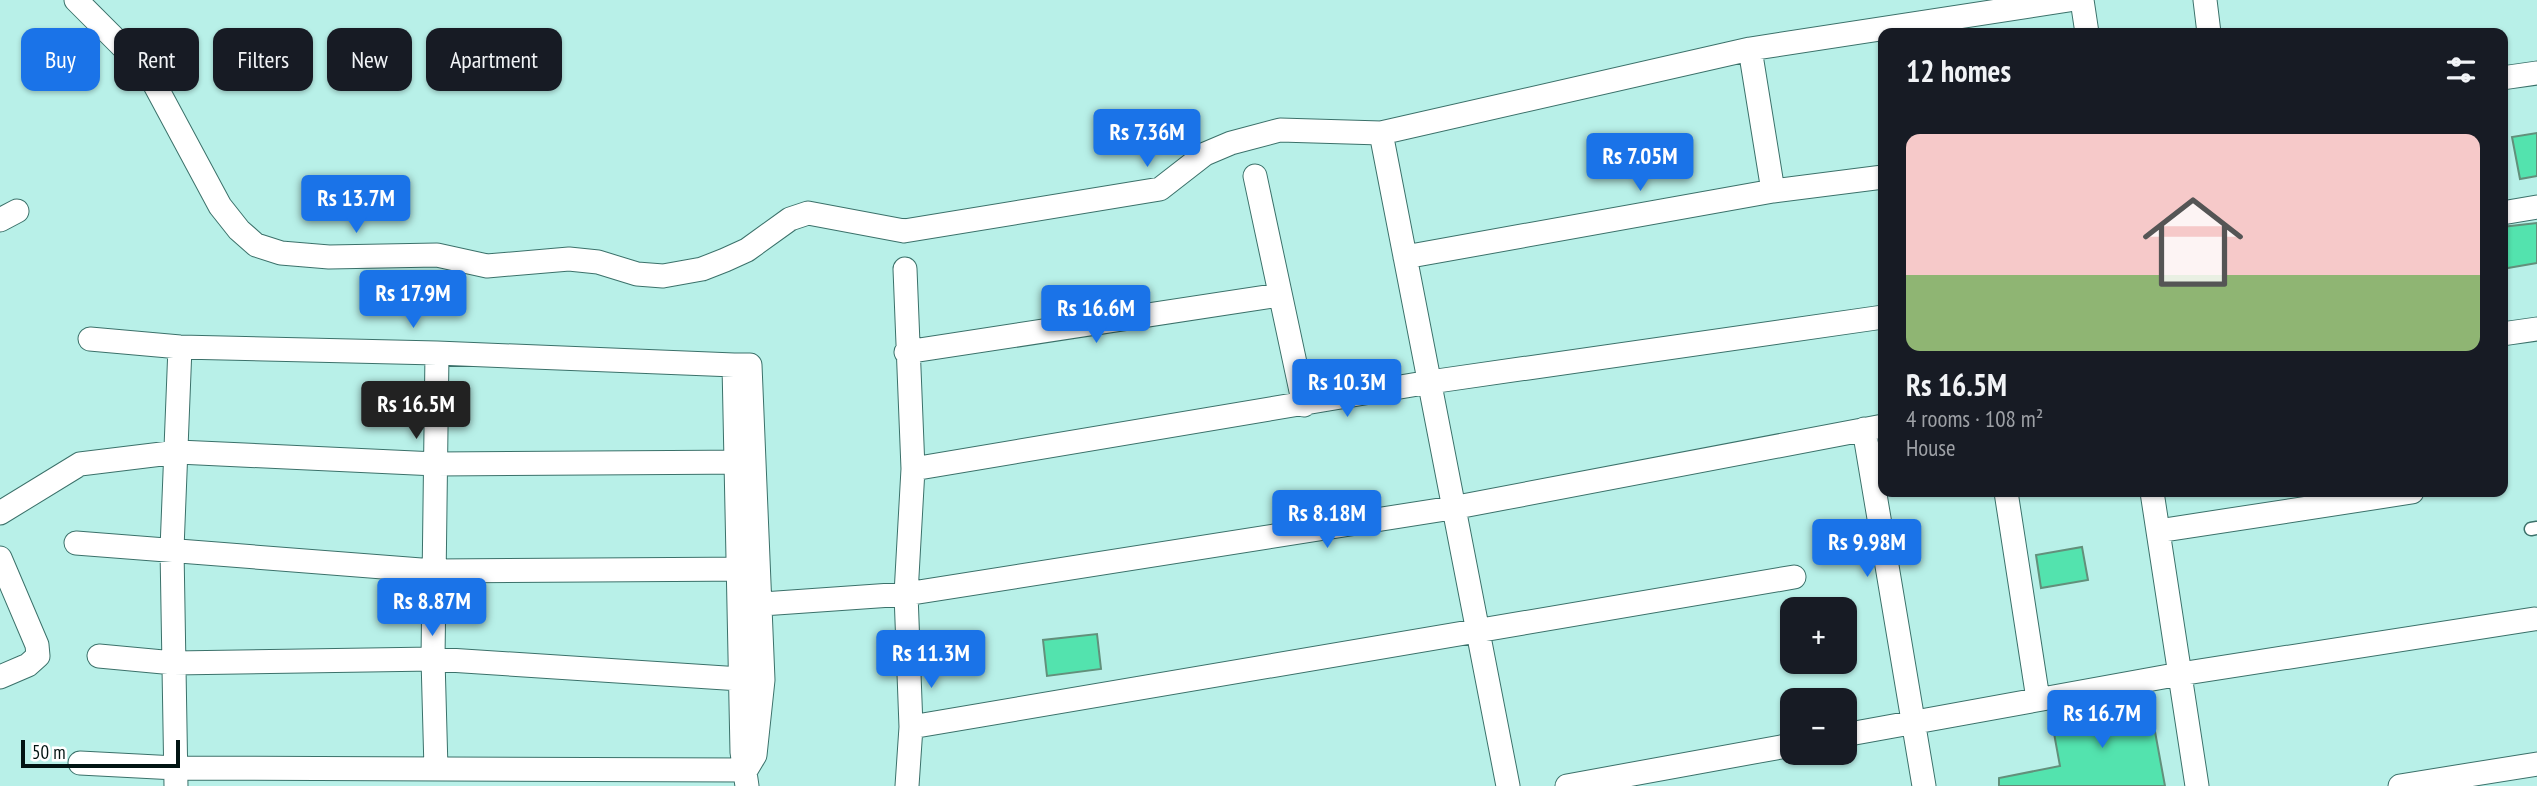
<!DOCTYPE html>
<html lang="en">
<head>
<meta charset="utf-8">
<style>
	body { margin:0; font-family:"PT Sans Narrow",sans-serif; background:#242831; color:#f1f3f6; height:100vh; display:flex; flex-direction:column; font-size:26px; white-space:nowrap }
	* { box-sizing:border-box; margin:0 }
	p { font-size:23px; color:#9ea1a6 }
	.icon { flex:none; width:38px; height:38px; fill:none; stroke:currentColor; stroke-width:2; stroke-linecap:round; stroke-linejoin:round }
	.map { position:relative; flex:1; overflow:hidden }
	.panel { position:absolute; left:1878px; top:28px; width:630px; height:469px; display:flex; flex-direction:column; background:#171b24; border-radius:14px; box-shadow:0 2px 5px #0004 }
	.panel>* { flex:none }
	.hud { position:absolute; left:21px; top:28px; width:665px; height:63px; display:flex; gap:14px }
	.buttons { position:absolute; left:1780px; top:597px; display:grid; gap:14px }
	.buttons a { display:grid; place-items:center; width:77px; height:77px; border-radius:14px; background:#171b24; box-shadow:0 2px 5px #0004; font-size:35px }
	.scale { position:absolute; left:21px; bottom:18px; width:159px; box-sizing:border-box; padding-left:7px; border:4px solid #011412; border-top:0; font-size:19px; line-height:24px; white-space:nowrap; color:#011412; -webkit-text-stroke:5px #fff; paint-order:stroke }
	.price { position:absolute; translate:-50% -60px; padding:0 16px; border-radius:7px; background:#1a73e8; color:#fff; font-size:23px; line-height:46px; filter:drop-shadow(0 2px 4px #0008) }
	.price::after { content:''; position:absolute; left:50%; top:42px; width:21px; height:16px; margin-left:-10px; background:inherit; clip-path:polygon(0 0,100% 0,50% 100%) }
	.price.on { background:#222; color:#fff }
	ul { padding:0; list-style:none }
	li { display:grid; align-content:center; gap:14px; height:371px; padding:0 28px }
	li+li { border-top:2px solid #363941 }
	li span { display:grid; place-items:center; height:217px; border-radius:14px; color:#555 }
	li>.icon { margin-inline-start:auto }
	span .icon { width:126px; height:126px; fill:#fffc; stroke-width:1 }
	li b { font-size:30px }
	h2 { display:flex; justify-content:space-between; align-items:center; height:84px; padding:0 28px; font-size:30px }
	.pill { padding:0 24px; border-radius:14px; background:#171b24; box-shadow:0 2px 5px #0004; font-size:24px; line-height:63px }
	.pill.on { background:#1a73e8; color:#fff }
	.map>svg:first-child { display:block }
</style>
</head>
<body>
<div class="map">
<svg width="2537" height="786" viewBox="0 0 2537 786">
	<rect width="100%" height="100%" fill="#b8f0e8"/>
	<path fill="#53e3ae" stroke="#62907b" stroke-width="2" d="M2537 133V176L2520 179 2512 137Z
		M2537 223V263L2502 269V227Z
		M2082 547 2088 580 2041 588 2036 555Z
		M1097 634 1101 669 1047 676 1043 640Z
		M2149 699 2165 786H1999V778L2060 766 2051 717Z"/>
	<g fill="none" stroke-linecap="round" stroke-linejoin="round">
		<g stroke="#3b716a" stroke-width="15">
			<path id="service" d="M2531 529 2537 528"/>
		</g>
		<g stroke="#3b716a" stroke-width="25">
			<path id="minor" d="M76 0 139 63 155 85 220 206 239 230 256 245 281 253 329 257 437 255 487 266 569 259 598 262 637 274 663 276 702 269 725 260 747 250 790 219 808 213 904 231 1160 189 1205 154 1231 143 1280 130 1381 133
				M2082 0 2087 33
				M2205 0 2209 33
				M1750 49 1773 191
				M2502 78 2537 73
				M1255 176 1304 405
				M2502 213 2537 207
				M0 220 17 211
				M1405 257 1773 191 1883 177
				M905 269 913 469 906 594 911 727 907 786
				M2502 334 2537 329
				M90 339 180 347 437 353 734 365
				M906 352 1280 295
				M1864 429 1924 786
				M913 469 1430 382 1883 317
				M2006 492 2038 699
				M2152 492 2197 786
				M0 513 80 464 178 452 436 464 752 462
				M2158 531 2412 492
				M76 543 434 571 754 569
				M0 558 37 645 38 656 28 665 0 677
				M762 604 906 594 1452 508 1883 426
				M99 656 174 663 433 659 756 680
				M911 727 1794 577
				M1844 735 2180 674 2534 619
				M80 763 176 768 746 770
				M436 769 433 659 437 353
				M746 770 755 755 763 680 750 365H734L742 752 747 786
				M176 786 172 549 180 347
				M1508 786 1381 133 1750 49 2069 0
				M1567 786 1792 745
				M2400 786 2537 764"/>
		</g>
		<use href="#service" stroke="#fff" stroke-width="12"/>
		<use href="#minor" stroke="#fff" stroke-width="23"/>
	</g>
</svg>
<div class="buttons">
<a>+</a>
<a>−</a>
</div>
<div class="scale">50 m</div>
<b class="price" style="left:1147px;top:169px">Rs 7.36M</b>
<b class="price" style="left:1640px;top:193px">Rs 7.05M</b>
<b class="price" style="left:356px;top:235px">Rs 13.7M</b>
<b class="price" style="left:413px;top:330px">Rs 17.9M</b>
<b class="price" style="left:1096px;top:345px">Rs 16.6M</b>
<b class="price" style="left:1347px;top:419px">Rs 10.3M</b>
<b class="price on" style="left:416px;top:441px">Rs 16.5M</b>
<b class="price" style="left:1327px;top:550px">Rs 8.18M</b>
<b class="price" style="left:1867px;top:579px">Rs 9.98M</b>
<b class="price" style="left:432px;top:638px">Rs 8.87M</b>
<b class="price" style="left:931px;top:690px">Rs 11.3M</b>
<b class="price" style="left:2102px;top:750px">Rs 16.7M</b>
<div class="hud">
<a class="pill on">Buy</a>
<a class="pill">Rent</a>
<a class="pill">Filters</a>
<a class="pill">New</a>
<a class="pill">Apartment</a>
</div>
<section class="panel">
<h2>12 homes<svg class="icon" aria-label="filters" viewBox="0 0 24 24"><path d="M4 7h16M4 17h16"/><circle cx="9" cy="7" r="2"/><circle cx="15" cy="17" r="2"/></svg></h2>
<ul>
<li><span style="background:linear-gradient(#f6c9c9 65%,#8fb573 0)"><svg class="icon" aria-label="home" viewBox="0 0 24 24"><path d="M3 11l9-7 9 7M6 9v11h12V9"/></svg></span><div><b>Rs 16.5M</b><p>4 rooms · 108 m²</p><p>House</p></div></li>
</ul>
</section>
</div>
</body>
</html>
